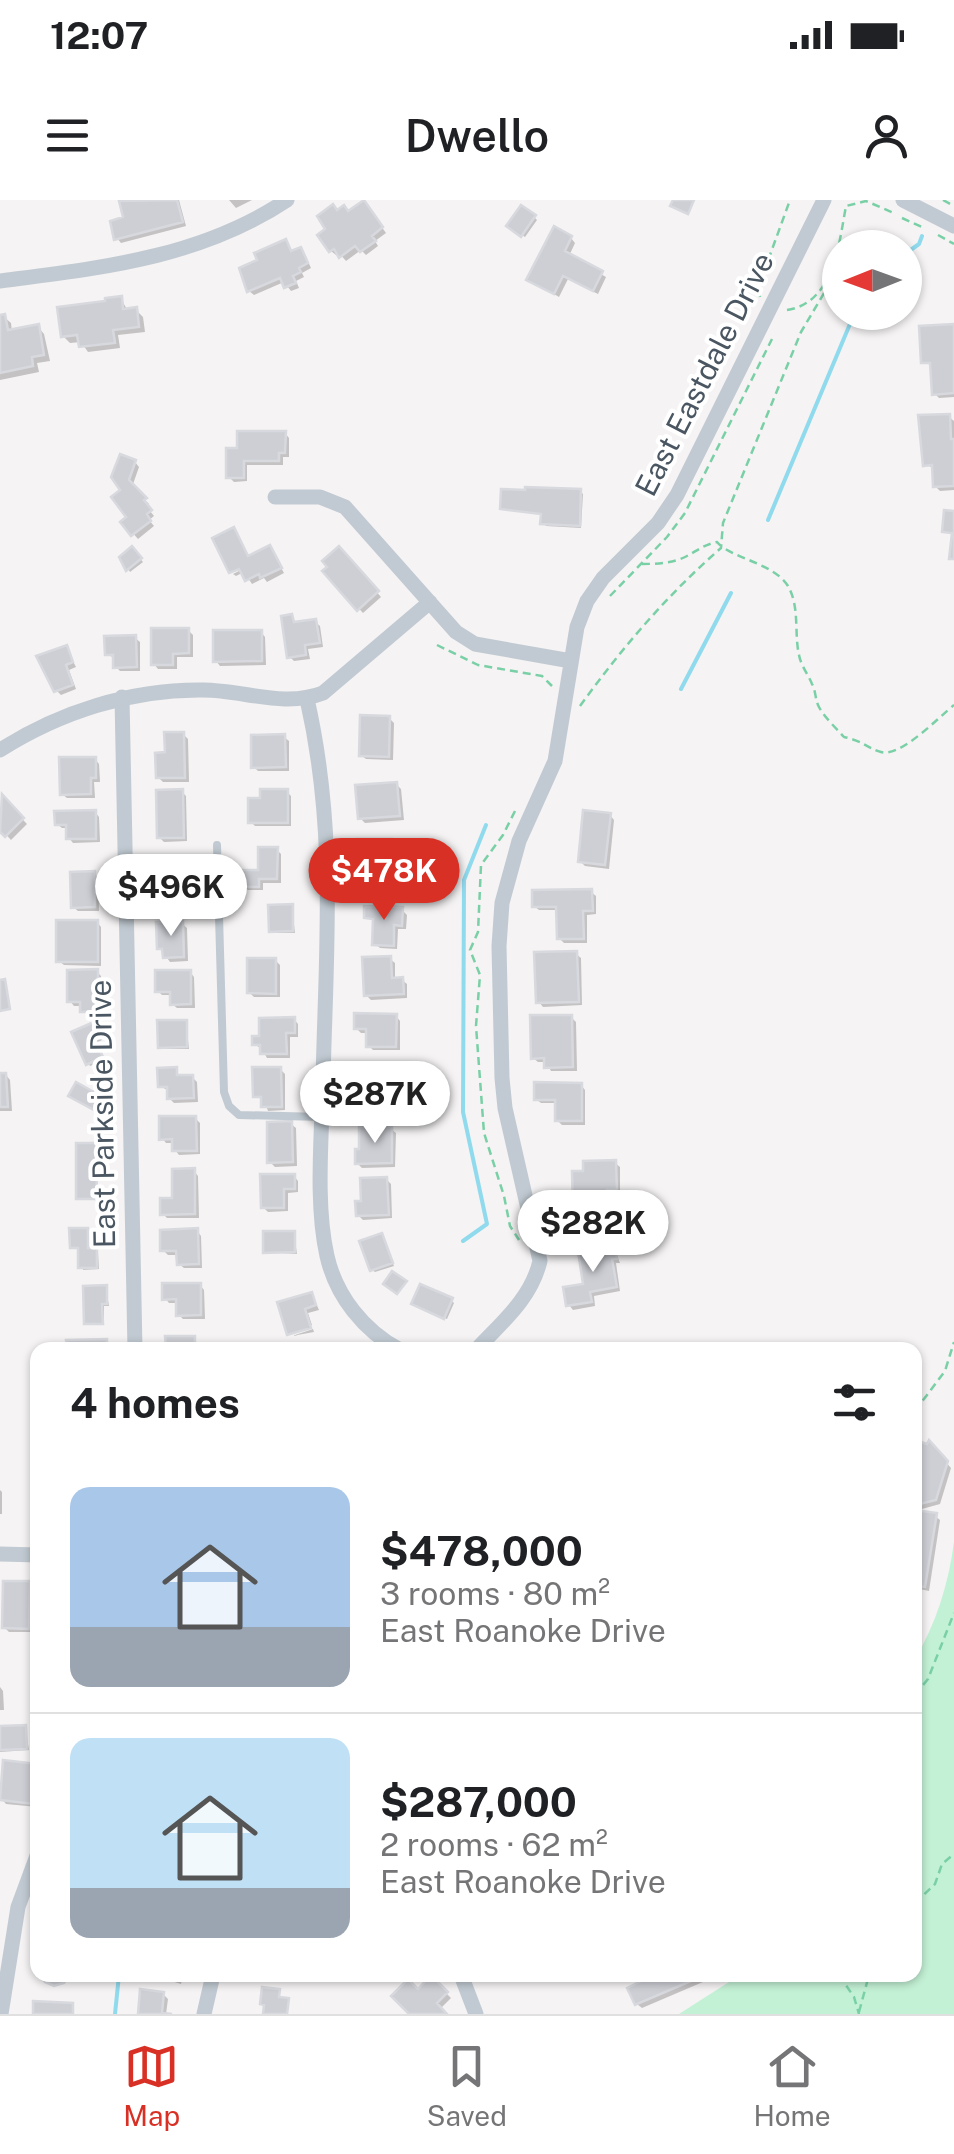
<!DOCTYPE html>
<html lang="en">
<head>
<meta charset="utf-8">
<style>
	body { margin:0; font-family:"Public Sans",sans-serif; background:#f6f6f6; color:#202124; height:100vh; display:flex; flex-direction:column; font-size:38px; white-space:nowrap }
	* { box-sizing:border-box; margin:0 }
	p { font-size:32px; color:#757577 }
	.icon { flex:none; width:55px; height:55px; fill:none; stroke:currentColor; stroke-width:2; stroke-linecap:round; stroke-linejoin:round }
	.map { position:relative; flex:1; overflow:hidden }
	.panel { position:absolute; left:30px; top:1142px; width:892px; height:640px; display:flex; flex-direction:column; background:#fff; border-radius:20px; box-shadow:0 2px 8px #0004 }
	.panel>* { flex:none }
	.needle { width:65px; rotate:269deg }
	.buttons { position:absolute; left:822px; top:30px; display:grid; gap:20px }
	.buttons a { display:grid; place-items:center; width:100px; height:100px; border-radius:50%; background:#fff; box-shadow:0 2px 8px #0004; font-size:50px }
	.price { position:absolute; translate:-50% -85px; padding:0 22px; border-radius:35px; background:#fff; color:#222; font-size:32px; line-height:65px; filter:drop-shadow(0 2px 5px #0008) }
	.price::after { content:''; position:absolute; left:50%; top:60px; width:30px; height:22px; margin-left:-15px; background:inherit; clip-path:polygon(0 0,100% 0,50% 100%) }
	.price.current { background:#d93025; color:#fff }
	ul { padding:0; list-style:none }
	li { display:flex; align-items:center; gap:30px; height:250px; padding:0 40px }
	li+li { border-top:2px solid #e0e0e0 }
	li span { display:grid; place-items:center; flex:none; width:280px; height:200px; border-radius:20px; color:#555 }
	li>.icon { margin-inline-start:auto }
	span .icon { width:120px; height:120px; fill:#fffc; stroke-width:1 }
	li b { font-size:42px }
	h2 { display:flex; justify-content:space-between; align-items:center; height:120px; padding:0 40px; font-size:42px }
	.status { display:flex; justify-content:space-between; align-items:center; height:70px; padding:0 50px; background:#fff; direction:ltr }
	.status svg { height:28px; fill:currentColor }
	header { display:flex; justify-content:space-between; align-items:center; height:130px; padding:0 40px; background:#fff; font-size:45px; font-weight:600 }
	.tab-bar { display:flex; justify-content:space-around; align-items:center; height:140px; border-top:2px solid #e0e0e0; background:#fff; font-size:28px; color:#757577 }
	.tab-bar a { display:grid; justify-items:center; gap:5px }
	.tab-bar .current { color:#d93025 }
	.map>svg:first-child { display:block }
</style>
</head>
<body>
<div class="status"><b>12:07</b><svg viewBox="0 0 49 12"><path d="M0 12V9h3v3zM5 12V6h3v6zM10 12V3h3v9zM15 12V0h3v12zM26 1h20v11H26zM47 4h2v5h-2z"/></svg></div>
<header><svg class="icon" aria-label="menu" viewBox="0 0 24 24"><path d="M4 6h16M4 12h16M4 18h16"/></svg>Dwello<svg class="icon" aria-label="person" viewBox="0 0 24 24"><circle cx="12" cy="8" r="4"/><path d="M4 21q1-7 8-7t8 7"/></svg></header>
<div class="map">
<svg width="954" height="1814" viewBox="0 0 954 1814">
	<rect width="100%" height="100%" fill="#f5f3f3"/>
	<path fill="#c3f1d5" d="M954 1342V1814H679L740 1775H915V1459C936 1424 949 1382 954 1342Z"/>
	<path fill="#0003" d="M132 0 139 4 179 0 186 26 121 43 117 38 126 19 122 3Z
		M229 0H252L236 8Z
		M368 8 386 33 375 41 378 46 366 55 361 50 346 61 339 53 336 55 331 51 329 29 338 13 349 14Z
		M534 17 537 20 525 37 512 28Z
		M571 38 575 43 569 56 606 77 598 94 568 79 559 97 530 80Z
		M285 42 293 53 300 50 305 55 311 68 302 73 304 77 296 81 299 88 291 91 284 82 254 95 249 91 260 61Z
		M121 99 128 111 136 110 143 117 145 132 118 135 120 148 88 152 81 142 70 143 63 136 108 104Z
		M0 117H4L11 123 12 132 38 127 44 134 50 161 37 163 39 172 0 180Z
		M954 128V197L939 198 935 194 933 166 924 162Z
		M949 217 954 221V290L940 291 935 286 934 269 926 264Z
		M285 233 289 238V257H283V265H247V281L234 282 229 277V251Z
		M135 262 139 267 132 287 149 304 146 306 154 316 149 320 154 326 138 339 123 322 130 317 124 291Z
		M580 291 583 294 581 328 546 326 543 315 503 308Z
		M233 330 249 358 270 348 284 373 267 382 264 378 252 384 244 372 236 376 233 374 251 365Z
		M132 349 143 362 130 372 122 357Z
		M339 350 381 397 363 413 325 372Z
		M292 417 297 424 315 422 320 426 323 447 308 449 310 459 294 461 289 456Z
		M188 430 193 435V457H177V469H158L154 464Z
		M261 432 265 437 266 465 220 466 216 461Z
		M135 438 140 442V471H120L116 467V459L107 454Z
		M66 448 76 467 69 470 76 489 61 495 56 490Z
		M389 518 394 523 393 560 366 559 361 555Z
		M183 534 188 539 189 582H163L158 577 167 555Z
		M284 537 289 541V571H258L254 567Z
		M95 559 99 564 100 582H94L95 598H67L62 594Z
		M396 584 401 589 404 620 365 623 360 618Z
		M182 592 186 596 187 641 164 642 159 637Z
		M287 592 291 596V626H255L251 622Z
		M2 598 27 624 11 640 0 628Z
		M95 612 99 617 100 642 73 643 69 638V628H62L57 624Z
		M610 615 614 620 609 669 585 666 580 661Z
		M391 641 395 646 396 680H378L373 675V658H364L359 653Z
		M277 650 281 654V683H263V690H248L243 686 260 673Z
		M186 660 190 664 191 703H165L161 698Z
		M94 674 98 678 99 711H78L73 707Z
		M591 692 596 696V714L587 715V743H564L559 738V710H539L534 706Z
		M292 707 295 733H274L271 731Z
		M402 710 407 715 406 729H398L397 749 380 748 375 744 376 722 366 717Z
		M97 722 101 727V766L64 765 59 761Z
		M182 724 187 728 188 761 170 762 160 748Z
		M576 754 581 758 582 805 543 807 539 802Z
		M390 759 395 763V780H402L407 784V798L371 800 366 795Z
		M275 760 280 765V797H254L249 792Z
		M97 772 101 776 102 815H87L83 806H74L70 801Z
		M190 772 194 777 195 808H177L172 804V795H162L158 791Z
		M396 816 400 821V850H373L369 846V833H361L356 828Z
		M571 817 576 822 577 871H551L546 862H538L533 858Z
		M294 819 298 824V837H290V858H267L262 849 254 844Z
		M186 822 189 849H163L160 847Z
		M96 827 102 840 96 843 104 860 90 866 88 863Z
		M280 869 285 874V910L268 911 264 900 255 896Z
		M176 870 180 878 192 877 197 882 198 902 174 903 169 898V891L160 886Z
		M380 873 385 878V893L396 898V913H361L356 909Z
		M6 875 10 880 12 911H0V876Z
		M581 885 585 890V925H562L557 920V903H541L536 899Z
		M195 918 200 923V954L179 955 175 950 174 943H166L162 938Z
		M291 924 296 928 297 966 275 967 270 962Z
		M391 929 396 933 395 967 362 968 357 963Z
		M95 945 98 1000H81L79 998Z
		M615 963 620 967V994H611V1020H580L575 1016 585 973Z
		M194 971 198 976 199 1018H167L163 1014Z
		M294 976 298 981V992L288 993V1011L268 1012 263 1007Z
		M386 979 391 984 392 1018 363 1020 358 1015Z
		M86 1030 90 1051 98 1053 99 1069 83 1070 80 1050 72 1047Z
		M197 1031 201 1036 202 1068H184L179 1064V1055H168L163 1050Z
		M294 1033 297 1054 266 1052Z
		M382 1036 394 1066 375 1072 372 1070Z
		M614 1048 620 1063H616L620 1091 594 1096 595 1106 573 1110 569 1105Z
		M200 1085 204 1090 205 1119H183L178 1114V1103H169L165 1098Z
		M106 1088 109 1106H104V1125H89L86 1123Z
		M312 1094 319 1110 308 1113 312 1125 289 1132Z
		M451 1100 454 1103 447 1119 417 1106Z
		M313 1129 314 1132 292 1136Z
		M915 1242 927 1247 930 1244 951 1268 940 1304 922 1309 915 1300Z
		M0 1290 2 1292V1314H0Z
		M915 1312 935 1316 940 1320 929 1391 915 1388Z
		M29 1384 33 1388V1432H9L4 1427Z
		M0 1487 3 1491 4 1510H0Z
		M25 1527 29 1550 0 1552V1529Z
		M38 1566V1607L6 1604 2 1599Z
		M152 1775H183L181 1784Z
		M638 1775H716L717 1776 642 1808 637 1804 642 1784Z
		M432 1779 451 1798 439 1810 444 1814H412L418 1792Z
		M163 1794 168 1799 166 1814H140Z"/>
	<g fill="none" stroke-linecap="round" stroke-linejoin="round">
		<path stroke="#90daee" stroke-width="4" d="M905 54 919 44 922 36
			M768 320 855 112
			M681 489 731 393
			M463 1041 487 1024 463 912 464 680 486 625
			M115 1814 119 1775"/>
	</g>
	<path fill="#cdcfd5" stroke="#d7d9de" stroke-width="2.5" d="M177 0 183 22 114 40 110 21 123 17 119 1Z
		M364 0 383 27 372 36 376 41 360 52 355 46 339 58 334 49 329 52 317 35 325 29 317 16 333 4 337 10 344 5 348 11Z
		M673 0H694L688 14 670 6Z
		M521 5 536 15 521 37 506 26Z
		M554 26 572 36 565 51 603 71 593 91 563 76 554 94 526 80Z
		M286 39 291 51 301 47 308 63 299 68 301 72 293 76 296 83 284 88 280 78 247 92 239 68 257 60 254 53Z
		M122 96 123 109 137 107 139 127 113 130 115 143 79 147 77 135 61 137 57 107 105 101V98Z
		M5 114 8 130 39 124 44 155 32 157 33 166 0 173V115Z
		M954 124V193L932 195 930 163H921L919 126Z
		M950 214 951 239H954V286L933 287 932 265 923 266 918 215Z
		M237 231H286L285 253H279V261H244V278H226V248H237Z
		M120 254 136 260 129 280 147 298 144 300 152 310 147 314 151 321 131 336 120 322 126 317 111 297 120 290 111 277Z
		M525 287 581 289 580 326 540 324 541 314 500 309 501 289 525 290Z
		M944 310 954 311V359H949L952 333 942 332Z
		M234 327 248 356 270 345 282 368 260 378 259 374 245 381 239 369 229 373 212 338Z
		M132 346 142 358 126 371 119 357Z
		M339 346 379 391 357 411 322 371 327 367 322 361Z
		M292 414 294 422 316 419 320 443 305 445 306 455 287 458 281 416Z
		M151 428H189V453L173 454V465H151Z
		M213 430H262V461L213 462Z
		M136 435 137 467 113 468V455H105L104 436Z
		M67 445 73 462 66 465 73 485 54 492 36 456Z
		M360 515 390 516 389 557 359 556Z
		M164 532H184L185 578H156L155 553 165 552Z
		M285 534 286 567 251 568V535Z
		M59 557H96V578H91V594L60 595Z
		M397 582 400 616 358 619 355 585Z
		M183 589 184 638H157L156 590Z
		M260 589H288V623H248V598H260Z
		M2 594 24 618 5 637 0 632Z
		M96 610V639H66V625H55L54 611Z
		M583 610 611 613 605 665 578 662Z
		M357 639H392V676H371L370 654H357Z
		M258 647H278L277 679H259V687H241V670H258Z
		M187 657V699H158V658Z
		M95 671V707L71 708 70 672Z
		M592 689 593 711H583L584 739H557L556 707H532V690Z
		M293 704V731L269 732 268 705Z
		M364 706 403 707 402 726 394 725V746L372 745 373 719 364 718Z
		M56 720H98V762H56Z
		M183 721 184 757 163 758 162 749H157L156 722Z
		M577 751 579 802 536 803 534 752Z
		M391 756 392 778 403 777 404 794 364 796 362 757Z
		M247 758H276V794L247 793Z
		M98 769V812H80V802H67V770Z
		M155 770H191V804L170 805V792H155Z
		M5 779 10 809 0 811V780Z
		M354 813 397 814 396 847H366V829H354Z
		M530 815H572L573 867 544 868V858L531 859Z
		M295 817V833H286L287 854H260V845H252V836H259V818Z
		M157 820H187V847L158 848Z
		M94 822 101 837 95 840 103 857 86 865 71 832Z
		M177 867V875H193L194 898 167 899V887H158L157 868Z
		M252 867H281L282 907H261V897H253Z
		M381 870 382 891H392V909L354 910 353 871Z
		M0 873H6L8 907H0Z
		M76 882 101 896 94 910 68 896Z
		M534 882 582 883V921H555V900H534Z
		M159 916H196L197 951H172V939L159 940Z
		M292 921 293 962 267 963V922Z
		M392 926V963L355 964V949H359V927Z
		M76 943H96L97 999H76Z
		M616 960 617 990H607L608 1016 573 1017 572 971H583V961Z
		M195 968V1014L160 1015V998H172V969Z
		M260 974H295V989H284V1008H261Z
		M387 977 389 1015 356 1016 355 1001H361L360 978Z
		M69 1028H88V1048H97V1068H78V1048H70Z
		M198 1028 199 1064 177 1065 176 1051H160V1030Z
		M263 1031H295V1052L263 1053Z
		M382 1033 393 1063 370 1071 359 1041Z
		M615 1045 617 1059H612L617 1087 590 1092 592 1102 566 1106 563 1087 583 1084 578 1051Z
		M392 1071 407 1081 397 1094 383 1084Z
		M162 1083H201V1115L176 1116V1099L162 1100Z
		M420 1084 453 1098 444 1119 411 1104Z
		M107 1085V1104H102L103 1124H84L83 1086Z
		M312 1092 316 1105 305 1109 311 1128 287 1135 277 1102Z
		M165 1136H195V1150H166Z
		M107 1139V1150H67L66 1140Z
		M915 1240 927 1244 929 1240 948 1261 936 1300 916 1305Z
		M915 1310 937 1313 925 1387 915 1386Z
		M3 1381H30L29 1429 2 1428Z
		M26 1525 27 1549 0 1550V1526Z
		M3 1560 38 1564 34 1604 0 1600Z
		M41 1775H69L64 1783 54 1786 45 1782Z
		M431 1775 448 1792 437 1803 447 1814H409L391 1796 408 1779 418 1789Z
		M635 1775H705L635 1805 627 1788 639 1782Z
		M262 1787 280 1789 279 1797 289 1798 287 1814H263L264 1805 260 1804Z
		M140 1789 164 1792 162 1813 172 1814H138Z
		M33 1801 73 1803V1814H33Z"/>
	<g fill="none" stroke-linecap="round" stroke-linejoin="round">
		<path stroke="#7ad0a6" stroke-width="2.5" stroke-dasharray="8 5" stroke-linecap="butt" d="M943 0 954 6
			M902 18 922 27
			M938 35 954 44
			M760 97 758 88 790 0
			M787 110C834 103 839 43 846 6L866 1 896 14
			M642 364C656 364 673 363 685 357 697 351 703 345 717 342 730 358 774 363 788 386 800 407 794 433 799 455 801 466 808 474 812 484 816 491 815 500 819 507 825 518 836 528 844 537 863 541 867 548 881 552 900 558 939 517 954 505
			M610 396 667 337 685 313 772 139
			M437 445 478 465 542 476 552 486
			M580 506C622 448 667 395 721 348L723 323 801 132 830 83 832 73
			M515 611 503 635 481 665 478 732 470 750 480 775 476 826 484 933 504 996 510 1026 519 1040
			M915 1211 945 1171 954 1142
			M915 1495 928 1479 954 1413
			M915 1703 935 1684 942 1664 954 1654
			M839 1775 854 1797 859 1814
			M859 1812 869 1775"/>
		<path stroke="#c1cad2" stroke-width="8" d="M217 645 224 892 229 906 239 915 322 917"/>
		<path stroke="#c1cad2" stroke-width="15" d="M903 0 954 26
			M0 81C100 68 200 58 287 0
			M275 297H320L345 307 456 432 475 444 571 461
			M122 497 135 1150
			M307 499C337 631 326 748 323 880 322 935 315 1003 327 1056 336 1096 364 1131 400 1150
			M0 550C60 512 131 489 203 490 243 490 284 508 323 493L430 402
			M476 1150C502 1122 531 1099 540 1061L505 908 502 878 499 746 502 703 519 641 555 561 577 427 587 401 603 378 658 323 677 295 824 0
			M0 1354 38 1355
			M461 1775 476 1814
			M1 1814 18 1707 38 1653
			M204 1814 213 1775"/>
	</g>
	<g text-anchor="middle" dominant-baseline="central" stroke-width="8" stroke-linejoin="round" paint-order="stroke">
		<g font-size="30" fill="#4a5661" stroke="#fff">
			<text transform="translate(704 174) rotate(-63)">East Eastdale Drive</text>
			<text transform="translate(102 914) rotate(-91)">East Parkside Drive</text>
		</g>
	</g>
</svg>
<div class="buttons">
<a><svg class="needle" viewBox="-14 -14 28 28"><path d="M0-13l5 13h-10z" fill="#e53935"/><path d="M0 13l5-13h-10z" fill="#757577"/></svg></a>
</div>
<b class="price current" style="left:384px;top:723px">$478K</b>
<b class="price" style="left:171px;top:739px">$496K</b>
<b class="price" style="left:375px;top:946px">$287K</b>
<b class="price" style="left:593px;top:1075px">$282K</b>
<section class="panel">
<h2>4 homes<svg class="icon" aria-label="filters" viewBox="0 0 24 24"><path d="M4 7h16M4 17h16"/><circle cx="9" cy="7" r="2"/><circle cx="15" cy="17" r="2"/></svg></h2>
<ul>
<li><span style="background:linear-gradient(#a9c7e8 70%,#9aa5b1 0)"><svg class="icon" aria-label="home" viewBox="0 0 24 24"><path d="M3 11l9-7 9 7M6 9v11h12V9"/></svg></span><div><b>$478,000</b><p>3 rooms · 80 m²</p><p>East Roanoke Drive</p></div></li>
<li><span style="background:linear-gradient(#bfe0f5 75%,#9aa5b1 0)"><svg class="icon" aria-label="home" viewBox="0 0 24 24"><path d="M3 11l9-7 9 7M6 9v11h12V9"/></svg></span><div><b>$287,000</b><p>2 rooms · 62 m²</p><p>East Roanoke Drive</p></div></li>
</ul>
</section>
</div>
<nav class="tab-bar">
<a class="current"><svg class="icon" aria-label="map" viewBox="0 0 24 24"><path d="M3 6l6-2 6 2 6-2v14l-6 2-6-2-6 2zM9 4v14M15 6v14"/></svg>Map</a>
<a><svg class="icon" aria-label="saved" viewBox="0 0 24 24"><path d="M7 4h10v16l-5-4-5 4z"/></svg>Saved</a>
<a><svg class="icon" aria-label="home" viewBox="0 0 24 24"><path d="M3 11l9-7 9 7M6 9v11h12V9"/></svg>Home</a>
</nav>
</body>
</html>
